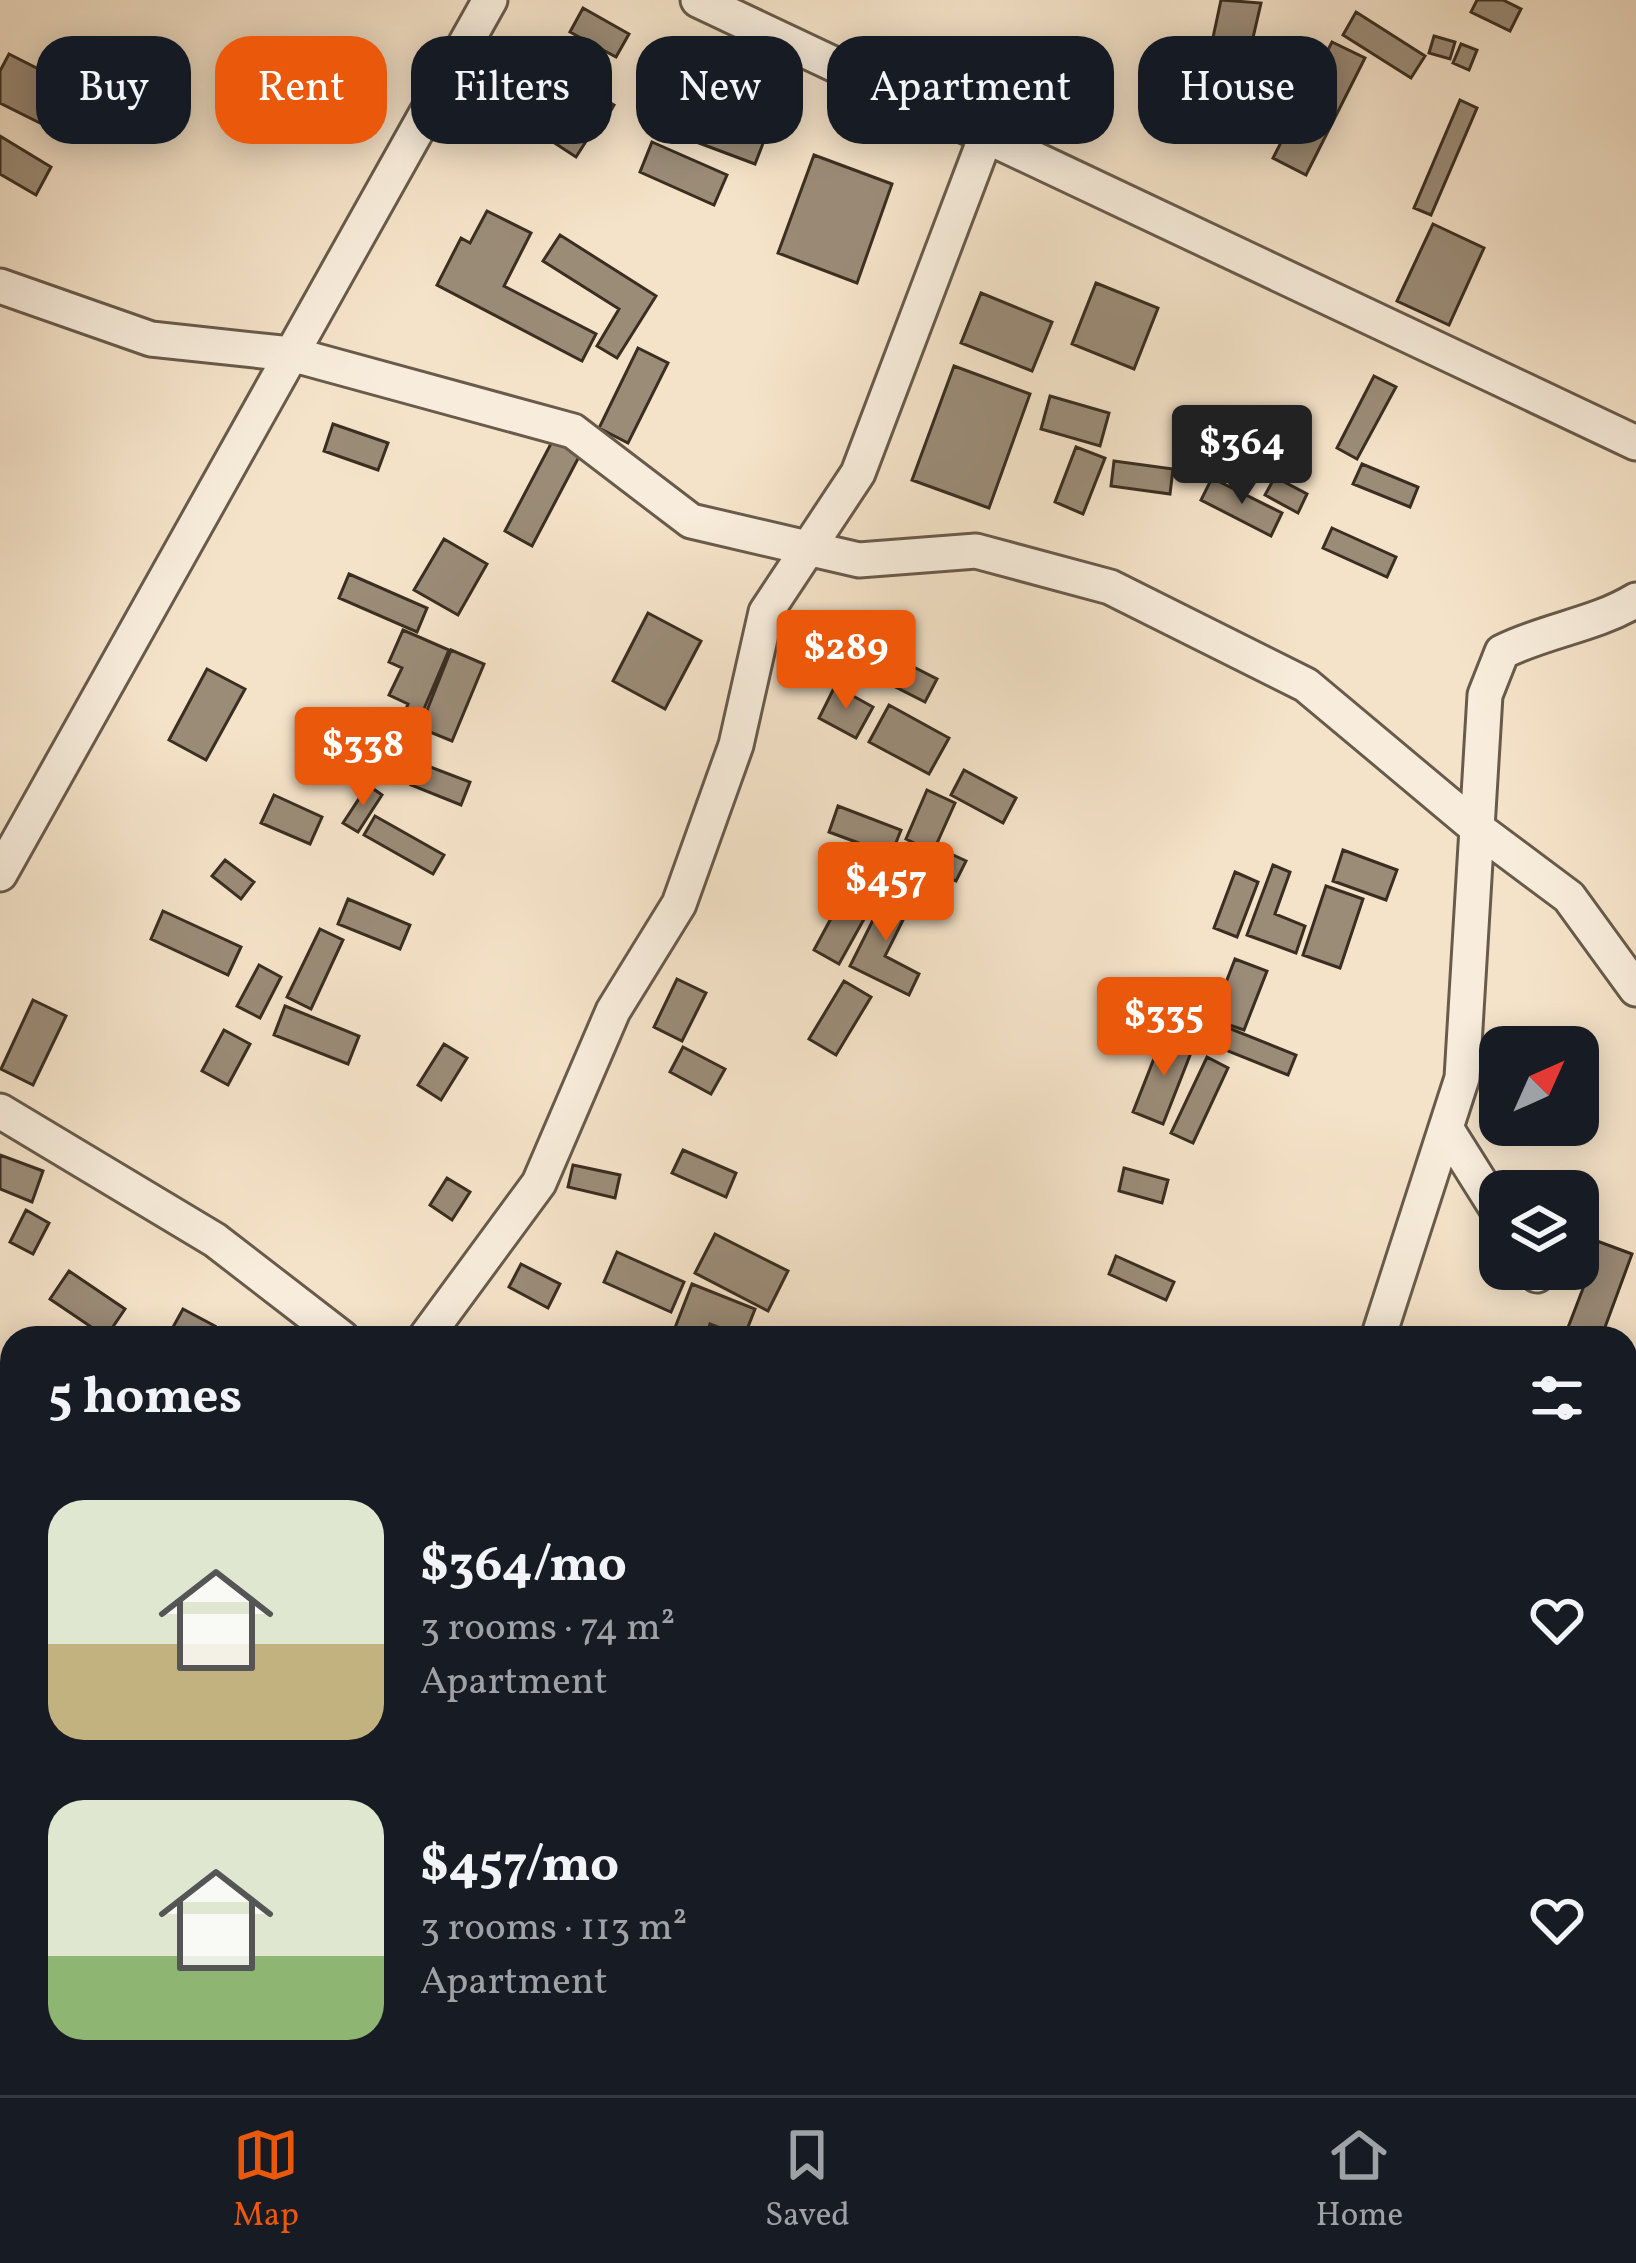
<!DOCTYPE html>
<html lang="en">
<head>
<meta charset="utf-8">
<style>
	body { margin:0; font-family:Vollkorn,serif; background:#20242c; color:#f1f3f6; height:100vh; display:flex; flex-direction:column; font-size:45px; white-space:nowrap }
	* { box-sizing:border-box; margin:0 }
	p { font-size:39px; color:#9ea1a6 }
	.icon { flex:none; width:66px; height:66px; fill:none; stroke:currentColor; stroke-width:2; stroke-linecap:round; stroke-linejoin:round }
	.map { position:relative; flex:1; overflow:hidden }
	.panel { position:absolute; left:0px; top:1326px; width:1638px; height:771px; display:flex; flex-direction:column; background:#171b24; border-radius:36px 36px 0 0; box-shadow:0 6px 30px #0003 }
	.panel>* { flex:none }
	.top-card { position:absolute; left:36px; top:36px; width:1566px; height:108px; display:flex; gap:24px }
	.needle { width:78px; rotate:45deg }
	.tools { position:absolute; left:1479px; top:1026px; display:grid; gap:24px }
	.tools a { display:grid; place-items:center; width:120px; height:120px; border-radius:24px; background:#171b24; box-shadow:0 6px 30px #0003; font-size:60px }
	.price { position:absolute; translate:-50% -102px; padding:0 27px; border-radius:12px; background:#ea580c; color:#fff; font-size:39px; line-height:78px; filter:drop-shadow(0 3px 6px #0008) }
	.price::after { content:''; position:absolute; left:50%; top:72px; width:36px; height:27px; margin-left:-18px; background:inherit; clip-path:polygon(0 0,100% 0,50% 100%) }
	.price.selected { background:#222; color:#fff }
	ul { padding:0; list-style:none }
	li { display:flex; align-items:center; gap:36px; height:300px; padding:0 48px }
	li span { display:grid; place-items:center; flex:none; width:336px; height:240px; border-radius:36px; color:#555 }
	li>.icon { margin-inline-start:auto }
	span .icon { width:144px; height:144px; fill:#fffc; stroke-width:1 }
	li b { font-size:51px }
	h2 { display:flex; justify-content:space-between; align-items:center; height:144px; padding:0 48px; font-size:51px }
	.pill { padding:0 42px; border-radius:36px; background:#171b24; box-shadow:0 6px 30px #0003; font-size:42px; line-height:108px }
	.pill.selected { background:#ea580c; color:#fff }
	.menu { display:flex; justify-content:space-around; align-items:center; height:168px; border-top:3px solid #363941; background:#171b24; font-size:33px; color:#9ea1a6 }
	.menu a { display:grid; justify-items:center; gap:6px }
	.menu .selected { color:#ea580c }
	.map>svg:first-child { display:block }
</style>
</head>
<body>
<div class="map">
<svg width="1636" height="2095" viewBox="0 0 1636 2095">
	<rect width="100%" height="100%" fill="#f5e3c9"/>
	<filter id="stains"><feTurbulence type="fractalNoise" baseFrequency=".00167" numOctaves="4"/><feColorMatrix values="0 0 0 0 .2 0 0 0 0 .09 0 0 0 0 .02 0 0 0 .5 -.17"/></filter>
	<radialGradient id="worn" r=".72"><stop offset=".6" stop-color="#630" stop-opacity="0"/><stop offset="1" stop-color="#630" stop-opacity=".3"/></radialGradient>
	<path fill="#9b8c78" stroke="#392e21" stroke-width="3" d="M1221 0 1261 3 1249 55 1211 47Z
		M1477 0H1503L1521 9 1510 31 1471 12Z
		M583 8 629 34 616 57 570 32Z
		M1356 12 1425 56 1411 78 1343 35Z
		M1434 36 1455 42 1450 59 1429 53Z
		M569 42 585 52 571 73 555 63Z
		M1332 42 1365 58 1306 175 1273 158Z
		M1461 44 1477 50 1469 70 1453 63Z
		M9 54 66 83 44 125 0 103V71Z
		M550 67 614 105 599 131 535 93Z
		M702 87 774 115 755 164 683 137Z
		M537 96 592 132 576 157 521 121Z
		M1460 100 1477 108 1431 215 1414 208Z
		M0 136 51 167 36 195 0 174Z
		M652 142 727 175 714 205 640 172Z
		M814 155 892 184 857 283 778 253Z
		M487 211 531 233 504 286 596 334 582 361 437 285 461 238 470 243Z
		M1433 224 1484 248 1449 325 1397 301Z
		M560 235 656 296 617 358 597 346 619 309 543 261Z
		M1096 283 1158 308 1134 369 1072 344Z
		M981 293 1052 322 1032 371 961 343Z
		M638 348 668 363 628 443 599 428Z
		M954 366 1030 394 989 508 912 480Z
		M1374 376 1396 387 1357 459 1337 448Z
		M1050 396 1109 413 1100 446 1041 429Z
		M333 424 388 443 378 470 324 451Z
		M555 436 582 451 532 546 505 531Z
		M1076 447 1105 458 1083 514 1055 502Z
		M1114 461 1173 469 1170 494 1111 486Z
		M1362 464 1418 487 1410 507 1353 484Z
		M1275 477 1307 494 1298 513 1265 495Z
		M1212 478 1282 513 1271 536 1201 500Z
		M1332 528 1396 557 1387 577 1323 548Z
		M444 539 487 564 458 615 414 590Z
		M349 574 427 608 417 632 339 598Z
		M648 613 701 641 665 709 613 681Z
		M403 630 449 650 414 732 399 726 408 704 389 695 402 668 389 662Z
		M451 650 484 664 452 741 420 728Z
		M890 655 937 679 925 702 878 678Z
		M207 669 245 689 206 760 169 740Z
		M835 686 873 707 856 738 819 718Z
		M889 705 949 738 929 774 869 742Z
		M420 763 470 782 461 805 411 785Z
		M964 770 1016 798 1003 823 951 795Z
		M368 785 382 795 358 832 343 823Z
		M927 790 955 803 933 852 906 839Z
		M274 795 322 817 310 844 261 823Z
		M838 806 901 830 891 855 829 832Z
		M375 816 444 855 433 874 364 835Z
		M938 848 966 861 956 881 929 868Z
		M1343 850 1397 870 1386 900 1333 881Z
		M225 860 254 882 241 899 212 876Z
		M1273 865 1290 872 1275 914 1305 926 1296 953 1247 935Z
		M1235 872 1258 882 1237 937 1214 928Z
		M890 886 914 898 885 956 919 974 909 995 850 966Z
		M1326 886 1363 899 1340 968 1303 955Z
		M843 896 869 910 839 964 814 950Z
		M348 899 410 925 400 949 338 924Z
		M163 911 241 947 228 975 151 939Z
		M320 929 343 940 311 1009 287 997Z
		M1235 959 1267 971 1244 1030 1212 1019Z
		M259 965 281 977 260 1018 237 1006Z
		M677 979 706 993 682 1041 654 1027Z
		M844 981 871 997 836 1055 809 1039Z
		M33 1000 66 1016 33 1085 1 1069Z
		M285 1006 359 1036 348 1064 274 1035Z
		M1216 1023 1296 1055 1288 1075 1208 1043Z
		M224 1030 250 1044 228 1085 202 1071Z
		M1164 1033 1194 1045 1163 1124 1133 1112Z
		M444 1044 467 1058 441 1100 418 1085Z
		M683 1047 725 1069 711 1094 670 1072Z
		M1207 1057 1228 1068 1193 1143 1171 1133Z
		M683 1150 736 1173 726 1197 672 1173Z
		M0 1155 43 1171 32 1202 0 1189Z
		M573 1165 620 1175 615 1198 568 1187Z
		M1124 1168 1168 1180 1162 1203 1119 1191Z
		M447 1178 470 1192 452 1220 430 1205Z
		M26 1210 49 1223 33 1254 10 1242Z
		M715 1234 788 1271 768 1311 695 1273Z
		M1578 1234 1632 1254 1601 1338H1564L1587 1278 1564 1270 1578 1269Z
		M617 1252 684 1282 671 1312 604 1282Z
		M1116 1256 1174 1282 1166 1300 1109 1274Z
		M521 1264 560 1284 548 1308 509 1287Z
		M69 1271 125 1309 106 1337 50 1299Z
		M692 1284 755 1309 744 1337 710 1324 705 1338H671Z
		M183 1309 215 1326 208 1338H167Z
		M12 1527V1585L0 1599V1542Z
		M1 1603 12 1611V1654L0 1645Z"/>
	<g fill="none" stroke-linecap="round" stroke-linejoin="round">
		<g stroke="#685b4b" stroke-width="39">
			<path id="minor" d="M698 0 1636 443
				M0 286 151 339 291 354 573 431 691 521 859 560 976 551 1110 587 1306 685 1478 829 1569 897 1636 989
				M0 874 490 0
				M0 1111 215 1240 342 1338
				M1446 1128 1500 1214
				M1533 1269 1537 1275
				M425 1338 539 1183 613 1011 679 904 736 745 766 612 858 473 986 136
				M1378 1338 1462 1078 1485 695 1502 652C1546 630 1595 625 1636 600
				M1626 1824H1636
				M1626 1897 1636 1852
				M1087 2095 1090 2085
				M1541 2095 1552 2085"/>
		</g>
		<use href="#minor" stroke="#f8eddc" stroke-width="33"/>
	</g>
	<rect width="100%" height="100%" filter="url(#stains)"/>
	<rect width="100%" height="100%" fill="url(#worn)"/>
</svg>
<div class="tools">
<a><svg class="needle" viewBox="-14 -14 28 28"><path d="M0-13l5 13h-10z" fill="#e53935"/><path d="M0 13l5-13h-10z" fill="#9ea1a6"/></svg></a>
<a><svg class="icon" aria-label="layers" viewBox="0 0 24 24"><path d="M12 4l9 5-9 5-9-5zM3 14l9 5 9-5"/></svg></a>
</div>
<b class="price selected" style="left:1242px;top:507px">$364</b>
<b class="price" style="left:846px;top:712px">$289</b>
<b class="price" style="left:363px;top:809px">$338</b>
<b class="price" style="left:886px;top:944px">$457</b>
<b class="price" style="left:1164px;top:1079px">$335</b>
<div class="top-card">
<a class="pill">Buy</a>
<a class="pill selected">Rent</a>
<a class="pill">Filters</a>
<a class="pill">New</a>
<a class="pill">Apartment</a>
<a class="pill">House</a>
</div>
<section class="panel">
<h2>5 homes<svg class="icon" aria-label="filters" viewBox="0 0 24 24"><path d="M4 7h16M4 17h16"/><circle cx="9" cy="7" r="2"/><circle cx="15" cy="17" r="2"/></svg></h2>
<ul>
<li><span style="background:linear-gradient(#dfe7d0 60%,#c2b280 0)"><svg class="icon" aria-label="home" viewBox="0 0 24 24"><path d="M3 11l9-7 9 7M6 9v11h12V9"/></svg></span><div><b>$364/mo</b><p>3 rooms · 74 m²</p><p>Apartment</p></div><svg class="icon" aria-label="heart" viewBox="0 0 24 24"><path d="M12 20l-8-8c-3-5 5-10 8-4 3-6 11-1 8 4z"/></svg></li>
<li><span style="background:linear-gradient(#dfe7d0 65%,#8fb573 0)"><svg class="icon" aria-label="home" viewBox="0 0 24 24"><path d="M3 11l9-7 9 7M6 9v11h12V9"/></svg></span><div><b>$457/mo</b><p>3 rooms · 113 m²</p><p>Apartment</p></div><svg class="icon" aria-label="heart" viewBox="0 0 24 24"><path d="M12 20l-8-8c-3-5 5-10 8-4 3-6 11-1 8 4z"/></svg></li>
</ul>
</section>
</div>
<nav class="menu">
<a class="selected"><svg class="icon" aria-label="map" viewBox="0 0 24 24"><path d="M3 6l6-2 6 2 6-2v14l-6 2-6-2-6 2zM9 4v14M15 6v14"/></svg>Map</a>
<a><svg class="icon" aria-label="saved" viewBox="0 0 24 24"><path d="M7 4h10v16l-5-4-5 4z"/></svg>Saved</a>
<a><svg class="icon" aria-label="home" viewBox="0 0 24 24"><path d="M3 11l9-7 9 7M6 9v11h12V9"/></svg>Home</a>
</nav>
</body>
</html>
